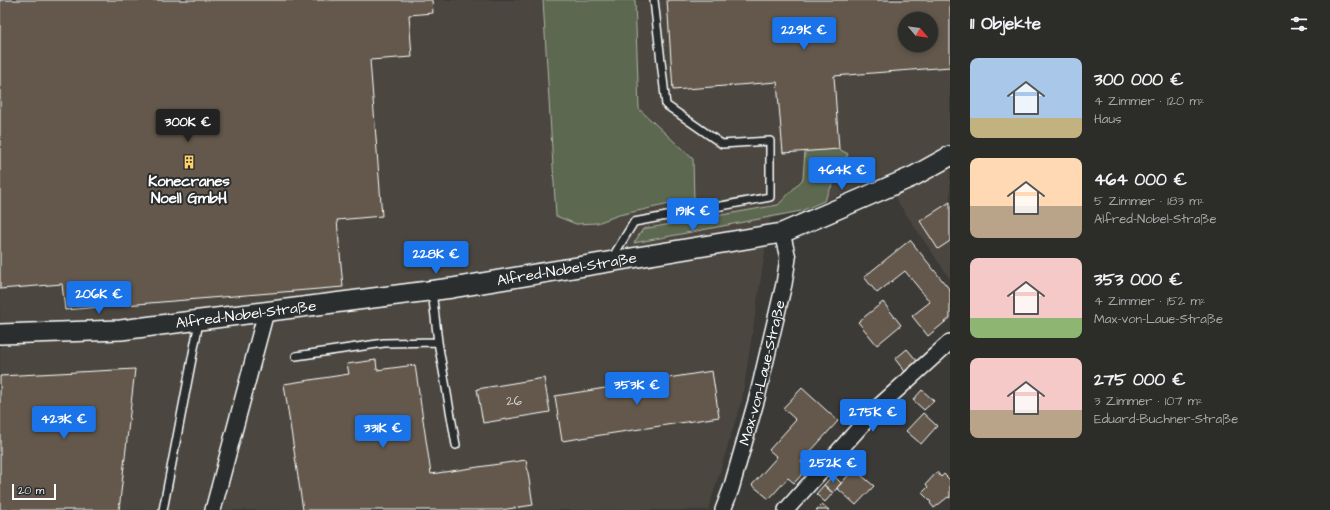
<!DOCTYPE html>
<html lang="de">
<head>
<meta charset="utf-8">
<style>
	body { margin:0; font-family:"Architects Daughter",sans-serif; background:#383835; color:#f1f3f6; height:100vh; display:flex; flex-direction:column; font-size:15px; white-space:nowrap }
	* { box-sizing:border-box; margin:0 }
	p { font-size:13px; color:#a6a7a8 }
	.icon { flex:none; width:22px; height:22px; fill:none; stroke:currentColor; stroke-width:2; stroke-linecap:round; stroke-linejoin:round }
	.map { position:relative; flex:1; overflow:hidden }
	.panel { display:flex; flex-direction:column; background:#2c2c29; width:380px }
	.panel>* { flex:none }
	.needle { width:26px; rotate:119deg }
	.tools { position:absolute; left:898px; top:12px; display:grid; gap:8px }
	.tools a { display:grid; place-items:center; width:40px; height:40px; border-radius:50%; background:#2c2c29; box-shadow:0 2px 6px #0003,0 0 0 1px #484846; font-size:20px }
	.scale { position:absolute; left:12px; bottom:10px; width:44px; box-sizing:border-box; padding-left:4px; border:2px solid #fff; border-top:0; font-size:11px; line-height:14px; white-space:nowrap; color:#fff; -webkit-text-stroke:3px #2a2d2e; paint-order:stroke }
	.price { position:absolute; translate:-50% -34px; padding:0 9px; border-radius:4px; background:#1a73e8; color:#fff; font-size:13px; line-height:26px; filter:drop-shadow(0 1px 2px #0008) }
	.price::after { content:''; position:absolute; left:50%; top:24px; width:12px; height:9px; margin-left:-6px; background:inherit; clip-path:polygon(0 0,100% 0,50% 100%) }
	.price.selected { background:#222; color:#fff }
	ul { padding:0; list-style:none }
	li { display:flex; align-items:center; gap:12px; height:100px; padding:0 20px }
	li span { display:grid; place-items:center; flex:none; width:112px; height:80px; border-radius:8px; color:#555 }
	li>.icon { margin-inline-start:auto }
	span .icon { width:48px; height:48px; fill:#fffc; stroke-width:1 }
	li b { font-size:17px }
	h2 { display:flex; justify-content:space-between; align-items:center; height:48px; padding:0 20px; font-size:17px }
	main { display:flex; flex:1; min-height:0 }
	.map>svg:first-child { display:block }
</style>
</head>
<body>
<main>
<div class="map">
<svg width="950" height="510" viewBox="0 0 950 510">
	<rect width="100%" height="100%" fill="#3b3a37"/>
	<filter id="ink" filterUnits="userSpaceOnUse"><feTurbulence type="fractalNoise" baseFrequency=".025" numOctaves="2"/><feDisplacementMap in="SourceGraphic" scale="8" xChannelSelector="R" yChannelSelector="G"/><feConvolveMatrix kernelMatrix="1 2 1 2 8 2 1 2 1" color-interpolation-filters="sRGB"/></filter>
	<g filter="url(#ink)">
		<path fill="#4b4741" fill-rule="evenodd" d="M0 0H950V279L881 177 801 211 779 216 770 219 742 399 708 510H0ZM905 19H931V45H905Z"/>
		<path fill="#5c684f" stroke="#aeb4a7" d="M543 0H635L639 109 693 159 694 201 674 203 619 215 597 223 576 224 556 216Z
			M839 149 848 154 824 201 801 211 634 243 643 229 778 205 803 179 805 151Z"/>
		<path fill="#63594b" stroke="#fff" fill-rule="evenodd" d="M0 0H432L433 13 409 15 412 57 370 60 382 216 337 220 343 287 65 310 62 284 0 289Z
			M667 0H950V67L834 76 839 149 783 153 777 82 673 90ZM905 19H931V45H905Z
			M950 202V241L938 249 920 221Z
			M910 240 950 290V318L928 336 912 316 930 302 905 271 877 293 864 277Z
			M883 302 901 325 877 345 858 322Z
			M907 349 918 362 906 373 895 359Z
			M376 360 377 370 415 365 431 474 526 460 533 505 501 510H303L284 384 349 374 347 364Z
			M135 369 119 510H0V376Z
			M712 371 719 417 562 441 555 396Z
			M544 378 550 412 483 423 477 389Z
			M802 388 838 421 801 462 808 468 794 483 788 478 769 499 752 485 777 457 769 450 796 420 783 408Z
			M922 390 934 401 924 410 913 400Z
			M923 413 937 426 921 444 906 431Z
			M854 469 874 486 856 505 837 488Z
			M937 472 941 477 944 474 950 480V498L948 497 934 508 930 503 931 502 922 493 928 487 926 484Z
			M833 475 841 483 833 493 824 485Z
			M824 485 833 493 825 502 816 494Z
			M822 504 829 510H816Z"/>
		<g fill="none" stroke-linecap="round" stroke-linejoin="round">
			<g stroke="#fff" stroke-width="10">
				<path id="service" d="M612 258 634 222 770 197V141L722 144 666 105 654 0
					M438 342 456 445
					M296 356 384 343 438 342 432 291
					M163 510 199 322"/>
			</g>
			<g stroke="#fff" stroke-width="18">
				<g id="minor">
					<path d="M213 510 266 312"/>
					<path id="s1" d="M723 510 731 489 757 398 784 284 788 258 782 233"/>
					<path d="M786 510 877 408 950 342"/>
				</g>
			</g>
			<g stroke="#fff" stroke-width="22">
				<g id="tertiary">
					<path id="s2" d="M0 334 121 330 452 288 782 233 914 176 950 156"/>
				</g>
			</g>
			<use href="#service" stroke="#2a2d2e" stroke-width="7"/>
			<use href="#minor" stroke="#2a2d2e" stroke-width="15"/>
			<use href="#tertiary" stroke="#2a2d2e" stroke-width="19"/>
		</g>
	</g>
	<defs>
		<g id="building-bare" transform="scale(1.08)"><path d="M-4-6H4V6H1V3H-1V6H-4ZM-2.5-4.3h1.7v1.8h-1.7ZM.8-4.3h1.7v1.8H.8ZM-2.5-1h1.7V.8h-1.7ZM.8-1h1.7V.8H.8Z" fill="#ffd166" stroke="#2a2d2e" stroke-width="2.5" paint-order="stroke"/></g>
	</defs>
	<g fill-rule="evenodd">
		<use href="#building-bare" x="189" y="162"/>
	</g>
	<g text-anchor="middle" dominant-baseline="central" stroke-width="4" stroke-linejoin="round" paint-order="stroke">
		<g font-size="13" fill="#d8d6d2">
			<text x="514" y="401">26</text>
		</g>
		<g font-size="15" font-weight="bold" fill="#fff" stroke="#2a2d2e">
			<text x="189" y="181">Konecranes<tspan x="189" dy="17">Noell GmbH</tspan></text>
		</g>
		<g font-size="15" fill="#fff" stroke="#2a2d2e">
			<text stroke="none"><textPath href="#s2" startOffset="571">Alfred-Nobel-Straße</textPath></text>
			<text stroke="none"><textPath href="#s2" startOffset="247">Alfred-Nobel-Straße</textPath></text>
			<text stroke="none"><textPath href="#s1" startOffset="143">Max-von-Laue-Straße</textPath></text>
		</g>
	</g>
</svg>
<div class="tools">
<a><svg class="needle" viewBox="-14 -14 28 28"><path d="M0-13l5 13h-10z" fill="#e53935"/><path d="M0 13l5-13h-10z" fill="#a6a7a8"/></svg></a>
</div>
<div class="scale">20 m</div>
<b class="price" style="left:804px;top:51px">229K €</b>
<b class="price selected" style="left:188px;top:143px">300K €</b>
<b class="price" style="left:842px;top:191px">464K €</b>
<b class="price" style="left:693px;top:232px">191K €</b>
<b class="price" style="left:436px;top:275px">228K €</b>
<b class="price" style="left:99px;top:315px">206K €</b>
<b class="price" style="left:637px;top:406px">353K €</b>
<b class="price" style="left:873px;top:433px">275K €</b>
<b class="price" style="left:64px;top:440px">423K €</b>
<b class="price" style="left:383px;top:449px">331K €</b>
<b class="price" style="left:833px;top:484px">252K €</b>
</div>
<section class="panel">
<h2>11 Objekte<svg class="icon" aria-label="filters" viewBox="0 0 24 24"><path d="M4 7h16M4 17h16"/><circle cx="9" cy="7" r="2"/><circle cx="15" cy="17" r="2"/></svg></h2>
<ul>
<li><span style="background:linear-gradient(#a9c7e8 75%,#c2b280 0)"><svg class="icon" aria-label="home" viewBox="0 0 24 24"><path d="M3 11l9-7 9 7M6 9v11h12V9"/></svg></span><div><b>300 000 €</b><p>4 Zimmer · 120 m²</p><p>Haus</p></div></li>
<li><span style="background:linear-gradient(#ffd9b3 60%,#b9a48a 0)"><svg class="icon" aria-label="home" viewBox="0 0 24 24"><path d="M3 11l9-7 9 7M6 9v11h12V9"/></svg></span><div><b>464 000 €</b><p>5 Zimmer · 183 m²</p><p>Alfred-Nobel-Straße</p></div></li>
<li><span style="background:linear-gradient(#f6c9c9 75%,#8fb573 0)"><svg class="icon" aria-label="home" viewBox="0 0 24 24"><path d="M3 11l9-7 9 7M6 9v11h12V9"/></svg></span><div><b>353 000 €</b><p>4 Zimmer · 152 m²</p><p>Max-von-Laue-Straße</p></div></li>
<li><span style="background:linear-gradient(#f6c9c9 65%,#b9a48a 0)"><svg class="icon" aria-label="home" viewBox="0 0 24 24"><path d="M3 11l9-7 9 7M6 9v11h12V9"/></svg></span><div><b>275 000 €</b><p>3 Zimmer · 107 m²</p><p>Eduard-Buchner-Straße</p></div></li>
</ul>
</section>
</main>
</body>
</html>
